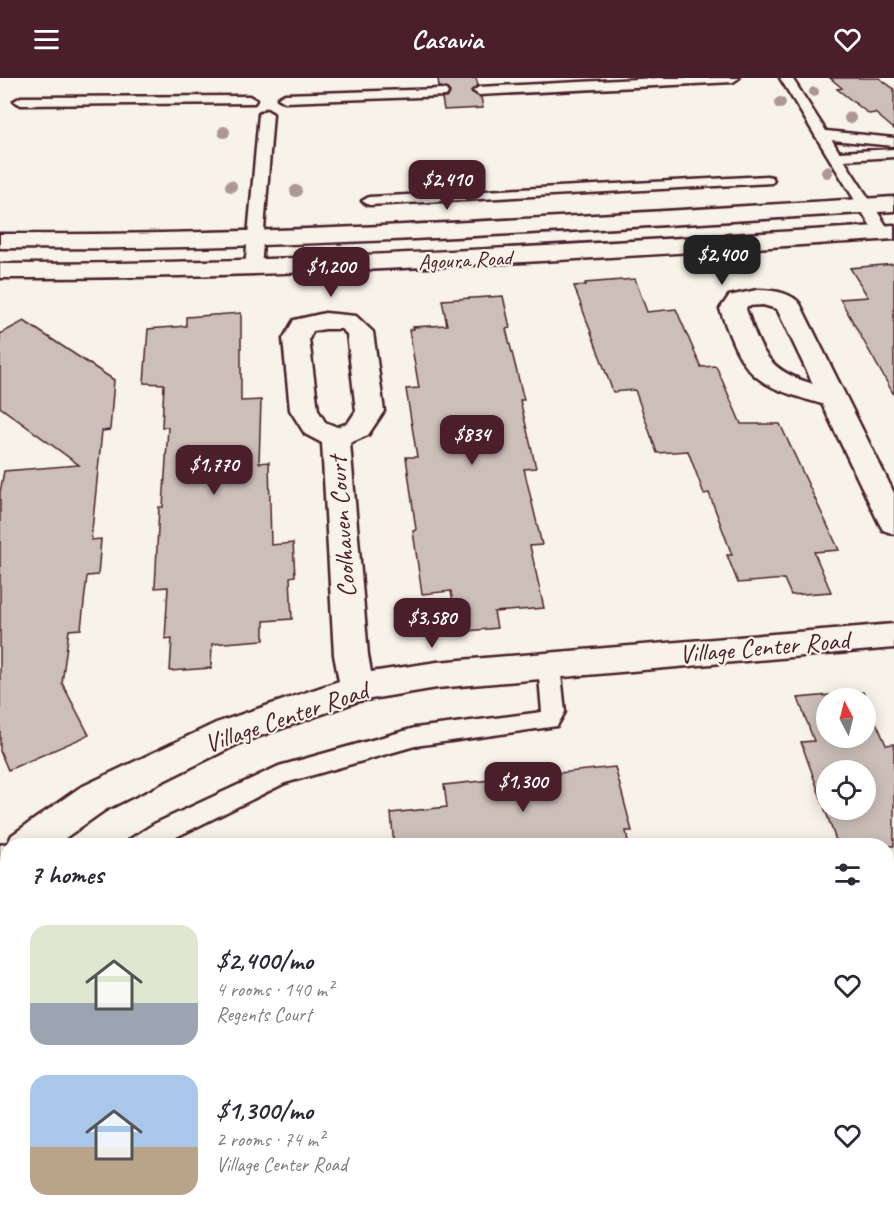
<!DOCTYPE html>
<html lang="en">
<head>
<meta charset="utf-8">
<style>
	body { margin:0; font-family:Caveat,sans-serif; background:#f2f2f3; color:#2b2b33; height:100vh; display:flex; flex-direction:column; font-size:22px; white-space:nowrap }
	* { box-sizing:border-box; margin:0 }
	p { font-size:20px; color:#7c7c81 }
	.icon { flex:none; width:33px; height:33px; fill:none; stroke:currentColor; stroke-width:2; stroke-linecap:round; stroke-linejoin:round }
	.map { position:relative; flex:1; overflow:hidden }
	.sheet { position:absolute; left:0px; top:760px; width:894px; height:386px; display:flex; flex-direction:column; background:#fff; border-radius:24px 24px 0 0; box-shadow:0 3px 15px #0003 }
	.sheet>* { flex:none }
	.needle { width:39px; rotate:353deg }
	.fabs { position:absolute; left:816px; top:610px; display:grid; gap:12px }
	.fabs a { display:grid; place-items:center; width:60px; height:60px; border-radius:50%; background:#fff; box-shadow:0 3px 15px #0003; font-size:30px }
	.price { position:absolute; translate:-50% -51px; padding:0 14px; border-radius:12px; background:#4a1f2b; color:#fff; font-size:20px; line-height:39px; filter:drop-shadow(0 2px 3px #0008) }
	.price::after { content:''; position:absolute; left:50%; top:36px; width:18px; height:14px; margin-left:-9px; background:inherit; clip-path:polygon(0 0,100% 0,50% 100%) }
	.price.current { background:#222; color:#fff }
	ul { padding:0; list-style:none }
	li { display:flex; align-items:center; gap:18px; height:150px; padding:0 30px }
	li span { display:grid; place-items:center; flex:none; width:168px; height:120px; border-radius:18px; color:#555 }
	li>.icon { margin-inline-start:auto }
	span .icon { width:72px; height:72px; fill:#fffc; stroke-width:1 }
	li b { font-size:26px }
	h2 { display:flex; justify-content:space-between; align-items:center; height:72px; padding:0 30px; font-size:26px }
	header { display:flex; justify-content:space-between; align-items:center; height:78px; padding:0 30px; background:#4a1f2b; color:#fff; font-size:27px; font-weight:600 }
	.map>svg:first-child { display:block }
</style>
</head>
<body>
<header><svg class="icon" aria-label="menu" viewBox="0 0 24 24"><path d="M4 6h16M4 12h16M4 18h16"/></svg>Casavia<svg class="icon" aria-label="heart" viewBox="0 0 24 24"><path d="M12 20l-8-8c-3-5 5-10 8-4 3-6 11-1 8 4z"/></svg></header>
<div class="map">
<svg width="894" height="1145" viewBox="0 0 894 1145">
	<rect width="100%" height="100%" fill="#f7f3e8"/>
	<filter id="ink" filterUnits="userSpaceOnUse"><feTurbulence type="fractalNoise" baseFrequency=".0167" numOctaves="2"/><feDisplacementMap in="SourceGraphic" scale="12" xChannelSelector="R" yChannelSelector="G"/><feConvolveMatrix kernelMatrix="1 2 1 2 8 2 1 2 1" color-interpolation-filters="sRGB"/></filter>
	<g filter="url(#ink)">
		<path fill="#ccbfb9" stroke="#4a1f2b" stroke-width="1.5" fill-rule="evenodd" d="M438 0H476L478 7 471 14 481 19 483 30 444 32 442 20 448 19 450 14 446 10 439 9Z
			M830 0H879L894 11V51L875 35 869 36 837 11 842 10Z
			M894 186V317L840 221 868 219 850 190Z
			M635 201 647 234 676 231 701 289 716 288 741 346H780L839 472 814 474 831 514 791 517 784 501 738 505 727 477H732L709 415 704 416 688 373 657 375 635 312 613 314 574 208 586 207 585 205Z
			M503 218 510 250 506 251 524 322H520L536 390 524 391 542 467 530 468 544 530 494 534 497 550 458 554 451 513 422 516 413 453 416 452 406 379H417L406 311 419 310 409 252 414 251 413 249 447 247 442 222Z
			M241 235V323L261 322 259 385 269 384 271 467 293 465 295 498 290 499 292 541 264 543V562L212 566 211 590 170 593 172 560 165 561 168 509 155 510 159 429H163L168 349H162L164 306 144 305 148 251 186 248V239Z
			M24 243 114 302 110 352 102 353 91 462 101 461 98 497 87 498 81 551 69 552 62 605 89 657 8 692 0 673V414L4 393 79 387 0 329V256Z
			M863 614 886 667 894 666V768H838L801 664 814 663 798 620ZM826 621H866V660H826ZM826 693H866V732H826Z
			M615 689 632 753H626L629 768H394L391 735 447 729 444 707Z"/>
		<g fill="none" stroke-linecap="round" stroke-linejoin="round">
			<g stroke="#4a1f2b" stroke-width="5">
				<path id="service" d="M658 0H739L733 4 479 17 473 13 479 9Z
					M780 0H792L826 53 894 60V68L832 62 839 74 894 71V79L844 82 891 155 888 158 883 160 875 155Z
					M441 11 446 12 448 15 446 18 285 24 278 20 285 16Z
					M249 18 256 22 254 25 21 27 14 23 21 19Z
					M266 32 273 36 261 191 253 196 245 191 259 36Z
					M767 98 772 99 774 102 772 105 369 127 362 123 369 119Z
					M549 579 556 581 560 587 565 634 557 648 415 668 285 705 158 768H126L130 761 154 746 279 688 415 650 542 634 538 587 542 581Z
					M0 798 8 801V826L0 823Z"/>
			</g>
			<g stroke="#4a1f2b" stroke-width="5">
				<path id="minor" d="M757 212C771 212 791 214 800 226L894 415V456L883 452 879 445 822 326C753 306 744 300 720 231L729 218ZM763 227 777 231 813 306C766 292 761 273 746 231L747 228Z
					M325 235 356 238 373 254 384 333 368 357 350 365 368 577 371 594 437 584 894 546V570L437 610 359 623 240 665 105 732 54 768H8V800L0 803V767L8 765 12 757 79 710 216 645 339 603 334 577 322 365 305 356 290 332 283 261 294 242ZM325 251H341L347 256 356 333 348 345 337 349 325 344 318 332 309 261 313 253Z"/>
			</g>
			<g stroke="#4a1f2b" stroke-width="5">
				<path id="secondary" d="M894 119V133C596 151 299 173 0 170V156C299 158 596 137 894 119Z
					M894 147V161C596 180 299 201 0 200V186C299 186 596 165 894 147Z"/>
			</g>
			<use href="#service" fill="#f7f3e8" fill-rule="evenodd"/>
			<use href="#minor" fill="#f7f3e8" fill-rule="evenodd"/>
			<use href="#secondary" fill="#f7f3e8" fill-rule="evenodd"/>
		</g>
		<g fill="#ac9796">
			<circle cx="814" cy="14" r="5"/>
			<circle cx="780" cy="25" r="6"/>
			<circle cx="850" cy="40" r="6"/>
			<circle cx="224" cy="54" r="6"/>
			<circle cx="827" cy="94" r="6"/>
			<circle cx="231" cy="108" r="6"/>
			<circle cx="296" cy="113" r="6"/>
		</g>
	</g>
	<g text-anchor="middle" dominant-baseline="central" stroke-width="4.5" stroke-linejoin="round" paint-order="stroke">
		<g font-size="22" fill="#4a1f2b" stroke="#f7f3e8">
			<text transform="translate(465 182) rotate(-3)">Agoura Road</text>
		</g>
		<g font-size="26" fill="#4a1f2b" stroke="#f7f3e8">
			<text transform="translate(342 449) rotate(-94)">Coolhaven Court</text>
			<text transform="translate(764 569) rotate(-5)">Village Center Road</text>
			<text transform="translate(286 639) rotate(-19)">Village Center Road</text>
		</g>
	</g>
</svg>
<div class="fabs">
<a><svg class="needle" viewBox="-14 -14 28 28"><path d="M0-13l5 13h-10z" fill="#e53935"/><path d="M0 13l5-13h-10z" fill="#7c7c81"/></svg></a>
<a><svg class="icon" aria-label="locate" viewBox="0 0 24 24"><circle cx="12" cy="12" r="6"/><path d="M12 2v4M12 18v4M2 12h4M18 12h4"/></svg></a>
</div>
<b class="price" style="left:447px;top:133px">$2,410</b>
<b class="price current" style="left:722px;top:208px">$2,400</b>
<b class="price" style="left:331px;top:220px">$1,200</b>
<b class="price" style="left:472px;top:388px">$834</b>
<b class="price" style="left:214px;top:418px">$1,770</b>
<b class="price" style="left:432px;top:571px">$3,580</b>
<b class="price" style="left:523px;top:735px">$1,300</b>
<section class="sheet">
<h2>7 homes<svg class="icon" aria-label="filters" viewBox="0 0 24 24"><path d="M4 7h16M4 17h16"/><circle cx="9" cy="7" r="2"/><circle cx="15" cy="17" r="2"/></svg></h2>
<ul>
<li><span style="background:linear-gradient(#dfe7d0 65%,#9aa5b1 0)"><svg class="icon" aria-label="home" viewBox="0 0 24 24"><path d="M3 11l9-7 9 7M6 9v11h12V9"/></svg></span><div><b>$2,400/mo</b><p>4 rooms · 140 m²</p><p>Regents Court</p></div><svg class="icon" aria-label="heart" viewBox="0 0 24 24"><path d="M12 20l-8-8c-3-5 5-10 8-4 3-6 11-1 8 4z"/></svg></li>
<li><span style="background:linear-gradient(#a9c7e8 60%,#b9a48a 0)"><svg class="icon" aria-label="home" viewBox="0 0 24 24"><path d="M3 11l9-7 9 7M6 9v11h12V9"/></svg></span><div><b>$1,300/mo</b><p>2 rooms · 74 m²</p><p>Village Center Road</p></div><svg class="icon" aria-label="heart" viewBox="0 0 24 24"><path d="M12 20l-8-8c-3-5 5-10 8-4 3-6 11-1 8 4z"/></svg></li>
</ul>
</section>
</div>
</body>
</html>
